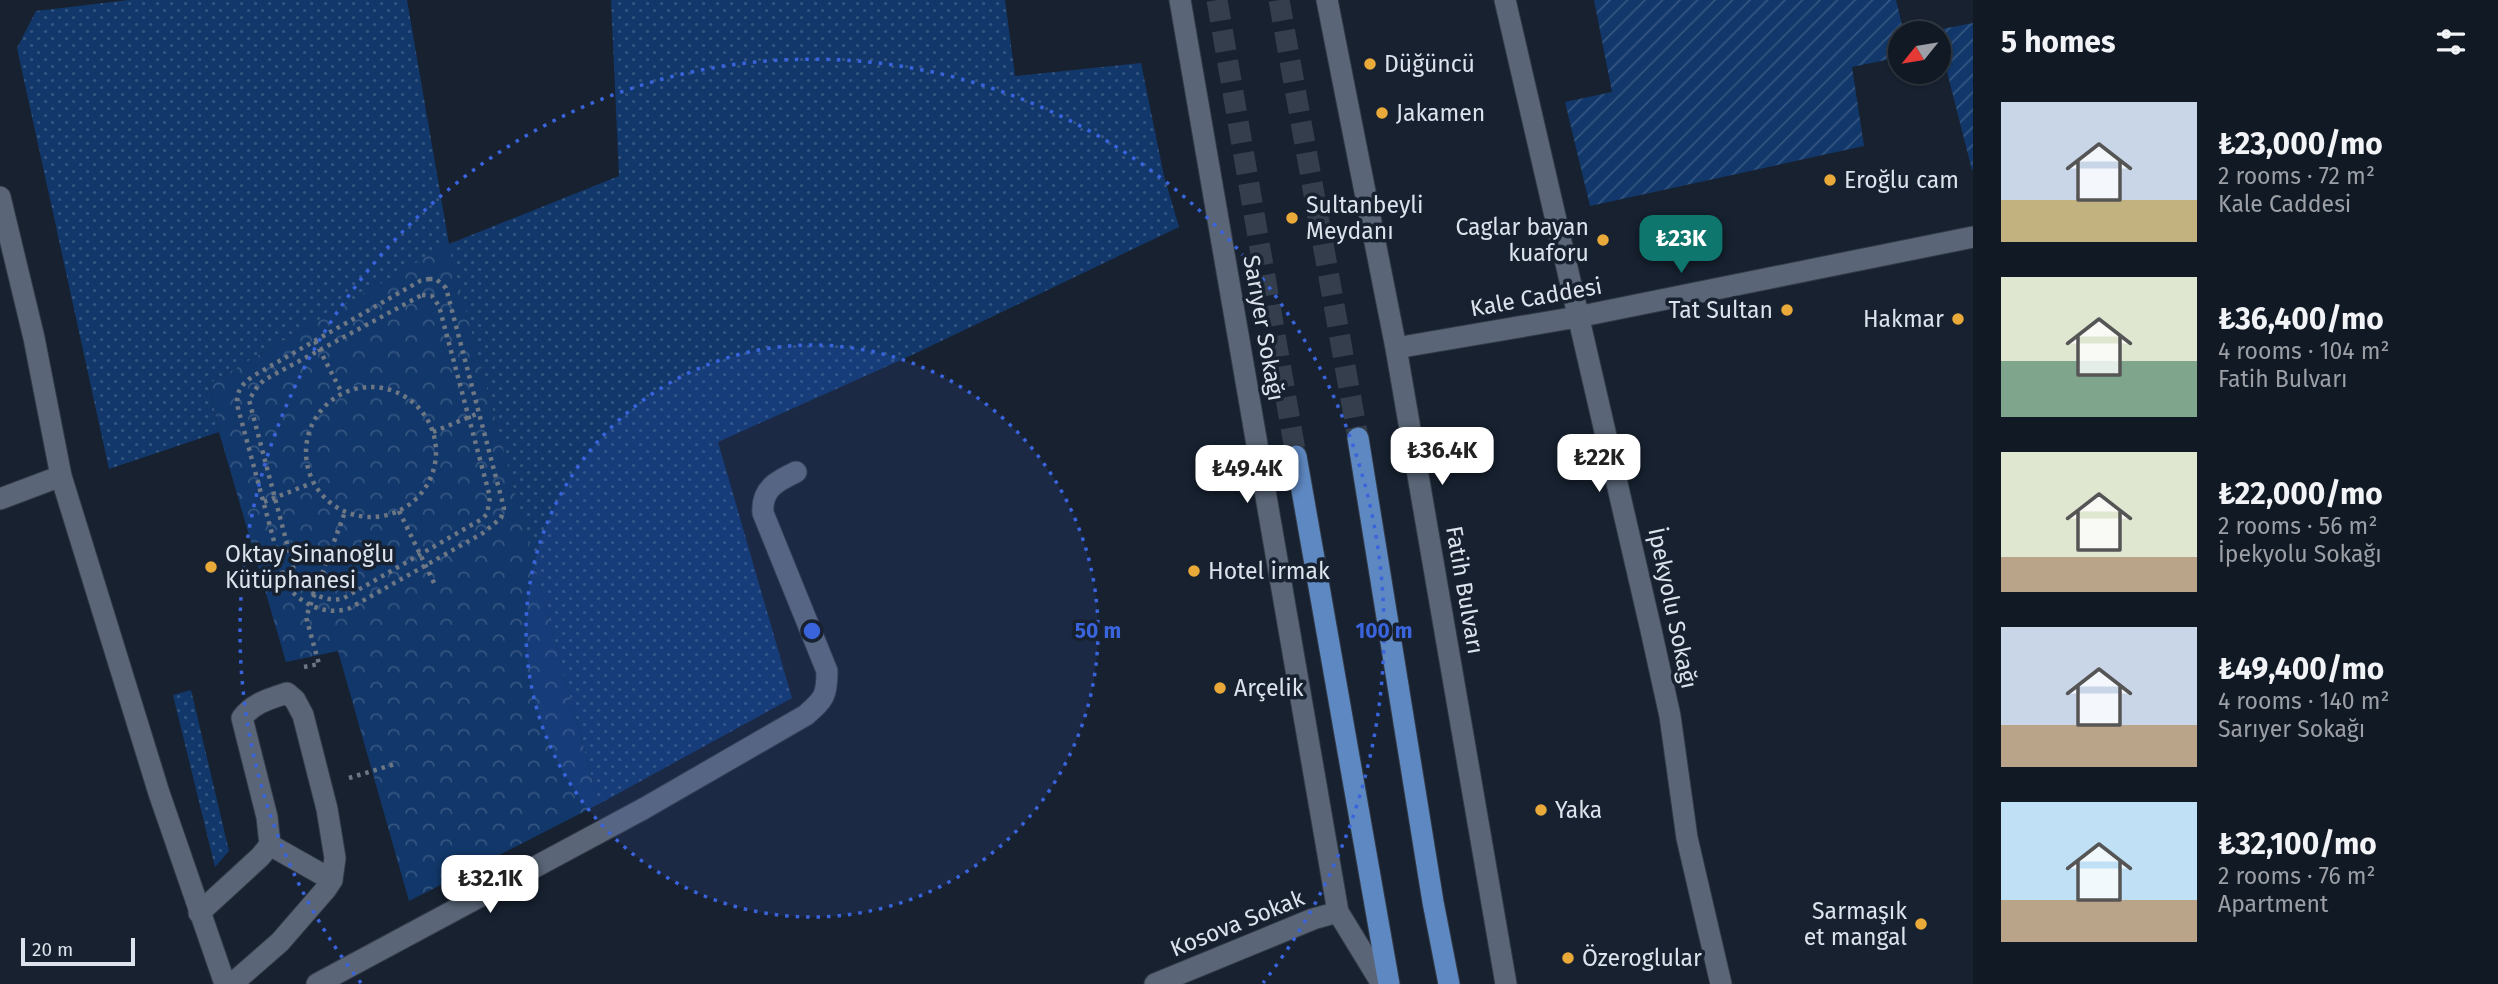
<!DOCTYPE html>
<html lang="en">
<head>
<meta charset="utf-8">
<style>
	body { margin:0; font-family:"Fira Sans",sans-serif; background:#1a222c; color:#f1f3f6; height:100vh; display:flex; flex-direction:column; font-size:26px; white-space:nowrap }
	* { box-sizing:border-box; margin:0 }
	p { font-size:23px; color:#9ca0a6 }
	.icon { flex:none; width:38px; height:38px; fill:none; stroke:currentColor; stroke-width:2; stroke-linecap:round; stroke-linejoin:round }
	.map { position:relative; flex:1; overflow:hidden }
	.drawer { display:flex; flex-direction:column; background:#111924; width:525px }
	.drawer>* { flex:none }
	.needle { width:46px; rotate:240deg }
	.tools { position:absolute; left:1888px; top:21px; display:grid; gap:14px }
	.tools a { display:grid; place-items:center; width:63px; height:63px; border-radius:50%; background:#111924; box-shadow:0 2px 5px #0004,0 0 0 2px #303841; font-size:35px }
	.scale { position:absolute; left:21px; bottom:18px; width:114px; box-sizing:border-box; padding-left:7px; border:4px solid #dce3ed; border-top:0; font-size:19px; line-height:24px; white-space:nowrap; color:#dce3ed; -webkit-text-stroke:5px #172130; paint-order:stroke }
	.price { position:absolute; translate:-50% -60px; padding:0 16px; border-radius:14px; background:#fff; color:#222; font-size:23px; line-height:46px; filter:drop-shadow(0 2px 4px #0008) }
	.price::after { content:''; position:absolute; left:50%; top:42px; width:21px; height:16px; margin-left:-10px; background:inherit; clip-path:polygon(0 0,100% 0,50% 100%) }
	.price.active { background:#0f766e; color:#fff }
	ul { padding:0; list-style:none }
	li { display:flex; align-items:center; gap:21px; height:175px; padding:0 28px }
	li span { display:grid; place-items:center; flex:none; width:196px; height:140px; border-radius:0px; color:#555 }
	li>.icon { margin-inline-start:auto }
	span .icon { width:84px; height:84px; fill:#fffc; stroke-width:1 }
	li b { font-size:30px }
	h2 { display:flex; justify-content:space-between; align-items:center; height:84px; padding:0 28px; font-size:30px }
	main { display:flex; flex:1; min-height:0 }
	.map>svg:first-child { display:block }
</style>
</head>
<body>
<main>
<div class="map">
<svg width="1973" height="984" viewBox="0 0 1973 984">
	<defs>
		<pattern id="grass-dots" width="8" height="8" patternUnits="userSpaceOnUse" patternTransform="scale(1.75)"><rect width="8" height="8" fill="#12386b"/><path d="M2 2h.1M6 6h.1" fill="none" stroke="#345580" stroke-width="1.8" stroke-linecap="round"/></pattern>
		<pattern id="forest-crowns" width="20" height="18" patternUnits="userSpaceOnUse" patternTransform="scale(1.75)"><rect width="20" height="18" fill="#12386b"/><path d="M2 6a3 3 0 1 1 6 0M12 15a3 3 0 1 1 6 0" fill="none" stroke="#345580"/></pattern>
		<pattern id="garden-furrows" width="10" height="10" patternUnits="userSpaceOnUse" patternTransform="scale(1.75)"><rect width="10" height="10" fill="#12386b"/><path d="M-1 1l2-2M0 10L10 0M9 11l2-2" fill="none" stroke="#345580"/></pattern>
	</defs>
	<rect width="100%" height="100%" fill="#172130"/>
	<path fill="url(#grass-dots)" d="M129 0H407L449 244 619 176 611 0H1005L1015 76 1141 63 1164 176 1179 227 912 355 718 442 792 698 599 804 448 245 209 384 219 432 109 469 17 48 36 11Z
		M191 690 229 851 215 867 173 695Z"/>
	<path fill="url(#forest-crowns)" d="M448 244 599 804 409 901 338 651 286 662 219 432 209 384Z"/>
	<path fill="url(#garden-furrows)" d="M1594 0H1896L1904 33H1900V57L1852 67 1864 146 1590 206 1565 102 1612 92Z
		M1973 23V170H1972L1944 60 1939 61V33H1921Z"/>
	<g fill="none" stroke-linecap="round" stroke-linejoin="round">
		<path stroke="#353e4c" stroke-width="21" stroke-dasharray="21 10" stroke-linecap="butt" d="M1217 0 1296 456
			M1279 0 1358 438"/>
		<g stroke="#333b46" stroke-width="23">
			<path id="lane" d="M643 809 806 715C824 699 827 696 827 671L763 513C761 489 777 481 796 472
				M270 845 332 880
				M199 913 260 857 270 845 267 817 242 718C253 703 269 699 287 693L295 700 303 715 327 809 335 858 332 880 326 889 280 942 232 984"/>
		</g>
		<g stroke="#333b46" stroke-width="23">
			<path id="street" d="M1180 0 1338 912 1382 984
				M1327 0 1396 348 1506 984
				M1505 0 1651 630 1670 716 1687 838 1721 984
				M0 197 34 338 61 476 159 793 225 984
				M1396 348 1577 317 1973 237
				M0 499 61 476
				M317 984 643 809
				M1155 984 1313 919 1338 912"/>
		</g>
		<g stroke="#333b46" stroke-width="23">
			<path id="primary" d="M1358 438 1433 902 1449 984
				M1296 456 1389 984"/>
		</g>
		<path stroke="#6e7784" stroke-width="4.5" stroke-dasharray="3.5 5" stroke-linecap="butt" d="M429 279H436L446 288 504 508 501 518 483 533 350 608C326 617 297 603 285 582L238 408C235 392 241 385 253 376L420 281Z
			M422 295 432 296 439 306 490 497 487 514 482 519 344 598C326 604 303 591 295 574L249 400 257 387 264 380Z
			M315 341 342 393
			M306 452a65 65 0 1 1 130 0a65 65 0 1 1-130 0Z
			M433 432 479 413
			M264 502 312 483
			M399 511 436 587
			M304 667 319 664 306 617 345 512
			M349 778 395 764"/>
		<use href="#lane" stroke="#5a6678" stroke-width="21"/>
		<use href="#street" stroke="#5a6678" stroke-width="21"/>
		<use href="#primary" stroke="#5e88c2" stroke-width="21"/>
	</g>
	<circle cx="812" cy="631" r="286" fill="#3a64db" fill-opacity=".12"/>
	<g fill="none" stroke="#3a64db" stroke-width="3.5" stroke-dasharray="3.5 7">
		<circle cx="812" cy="631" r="286"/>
		<path d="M361 983A572 572 0 1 1 1263 983"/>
	</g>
	<g fill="#eaaa39" stroke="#172130" stroke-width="2.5">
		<circle cx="1370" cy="64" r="7"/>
		<circle cx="1382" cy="113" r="7"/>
		<circle cx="1830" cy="180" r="7"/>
		<circle cx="1292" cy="218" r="7"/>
		<circle cx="1603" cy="240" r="7"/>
		<circle cx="1787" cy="310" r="7"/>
		<circle cx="1958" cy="319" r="7"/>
		<circle cx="211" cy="567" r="7"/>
		<circle cx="1194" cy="571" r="7"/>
		<circle cx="1220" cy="688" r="7"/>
		<circle cx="1541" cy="810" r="7"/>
		<circle cx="1921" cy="924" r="7"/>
		<circle cx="1568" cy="958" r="7"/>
	</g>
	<g text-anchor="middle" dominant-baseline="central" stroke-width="7" stroke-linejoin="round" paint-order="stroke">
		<g font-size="23" fill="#dce3ed" stroke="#172130" text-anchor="start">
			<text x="1384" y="64">Düğüncü</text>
			<text x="1396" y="113">Jakamen</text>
			<text x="1844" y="180">Eroğlu cam</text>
			<text x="1306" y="205">Sultanbeyli<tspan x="1306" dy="26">Meydanı</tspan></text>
			<text x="1589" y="227" text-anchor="end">Caglar bayan<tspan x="1589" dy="26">kuaforu</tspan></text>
			<text x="1773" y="310" text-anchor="end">Tat Sultan</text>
			<text x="1944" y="319" text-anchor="end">Hakmar</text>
			<text x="225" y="554">Oktay Sinanoğlu<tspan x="225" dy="26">Kütüphanesi</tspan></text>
			<text x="1208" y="571">Hotel irmak</text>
			<text x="1234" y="688">Arçelik</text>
			<text x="1555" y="810">Yaka</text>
			<text x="1907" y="911" text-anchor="end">Sarmaşık<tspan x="1907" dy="26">et mangal</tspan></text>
			<text x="1582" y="958">Özeroglular</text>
		</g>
		<g font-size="23" fill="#dce3ed" stroke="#172130">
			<text transform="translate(1536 297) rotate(-10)">Kale Caddesi</text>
			<text transform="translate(1264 328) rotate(80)">Sarıyer Sokağı</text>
			<text transform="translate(1465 590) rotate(80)">Fatih Bulvarı</text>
			<text transform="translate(1673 608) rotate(78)">İpekyolu Sokağı</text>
			<text transform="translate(1237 923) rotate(-22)">Kosova Sokak</text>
		</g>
	</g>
	<circle cx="812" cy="631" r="10" fill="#3a64db" stroke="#172130" stroke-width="3.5"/>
	<g font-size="21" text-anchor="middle" font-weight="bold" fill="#3a64db" stroke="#172130" stroke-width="7" stroke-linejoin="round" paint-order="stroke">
		<text x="1098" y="638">50 m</text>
		<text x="1384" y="638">100 m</text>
	</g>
</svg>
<div class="tools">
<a><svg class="needle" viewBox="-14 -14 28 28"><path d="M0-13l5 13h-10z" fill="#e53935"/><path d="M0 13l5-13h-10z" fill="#9ca0a6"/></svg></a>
</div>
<div class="scale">20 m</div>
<b class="price active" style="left:1681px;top:275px">₺23K</b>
<b class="price" style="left:1442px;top:487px">₺36.4K</b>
<b class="price" style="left:1599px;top:494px">₺22K</b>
<b class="price" style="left:1247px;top:505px">₺49.4K</b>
<b class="price" style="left:490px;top:915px">₺32.1K</b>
</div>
<section class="drawer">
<h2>5 homes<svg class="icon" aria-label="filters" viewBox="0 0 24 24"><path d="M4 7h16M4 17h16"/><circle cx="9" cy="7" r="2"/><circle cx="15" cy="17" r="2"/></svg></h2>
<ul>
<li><span style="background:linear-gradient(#c9d6e8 70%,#c2b280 0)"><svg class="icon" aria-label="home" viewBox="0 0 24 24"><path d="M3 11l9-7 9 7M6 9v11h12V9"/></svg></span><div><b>₺23,000/mo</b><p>2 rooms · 72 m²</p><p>Kale Caddesi</p></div></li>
<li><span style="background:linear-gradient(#dfe7d0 60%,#7fa58c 0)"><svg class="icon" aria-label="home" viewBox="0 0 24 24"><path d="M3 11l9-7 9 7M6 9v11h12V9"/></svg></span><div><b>₺36,400/mo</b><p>4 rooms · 104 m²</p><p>Fatih Bulvarı</p></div></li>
<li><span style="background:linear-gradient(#dfe7d0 75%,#b9a48a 0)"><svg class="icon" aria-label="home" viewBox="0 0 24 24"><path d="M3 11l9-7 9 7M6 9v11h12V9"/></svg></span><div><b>₺22,000/mo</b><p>2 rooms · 56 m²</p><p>İpekyolu Sokağı</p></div></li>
<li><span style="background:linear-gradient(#c9d6e8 70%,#b9a48a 0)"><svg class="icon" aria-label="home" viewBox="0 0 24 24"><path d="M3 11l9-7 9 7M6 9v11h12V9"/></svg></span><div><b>₺49,400/mo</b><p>4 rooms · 140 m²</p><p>Sarıyer Sokağı</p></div></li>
<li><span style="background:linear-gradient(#bfe0f5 70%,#b9a48a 0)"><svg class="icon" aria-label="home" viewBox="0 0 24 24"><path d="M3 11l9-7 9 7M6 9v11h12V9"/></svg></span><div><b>₺32,100/mo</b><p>2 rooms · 76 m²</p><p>Apartment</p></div></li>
</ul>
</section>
</main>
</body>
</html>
